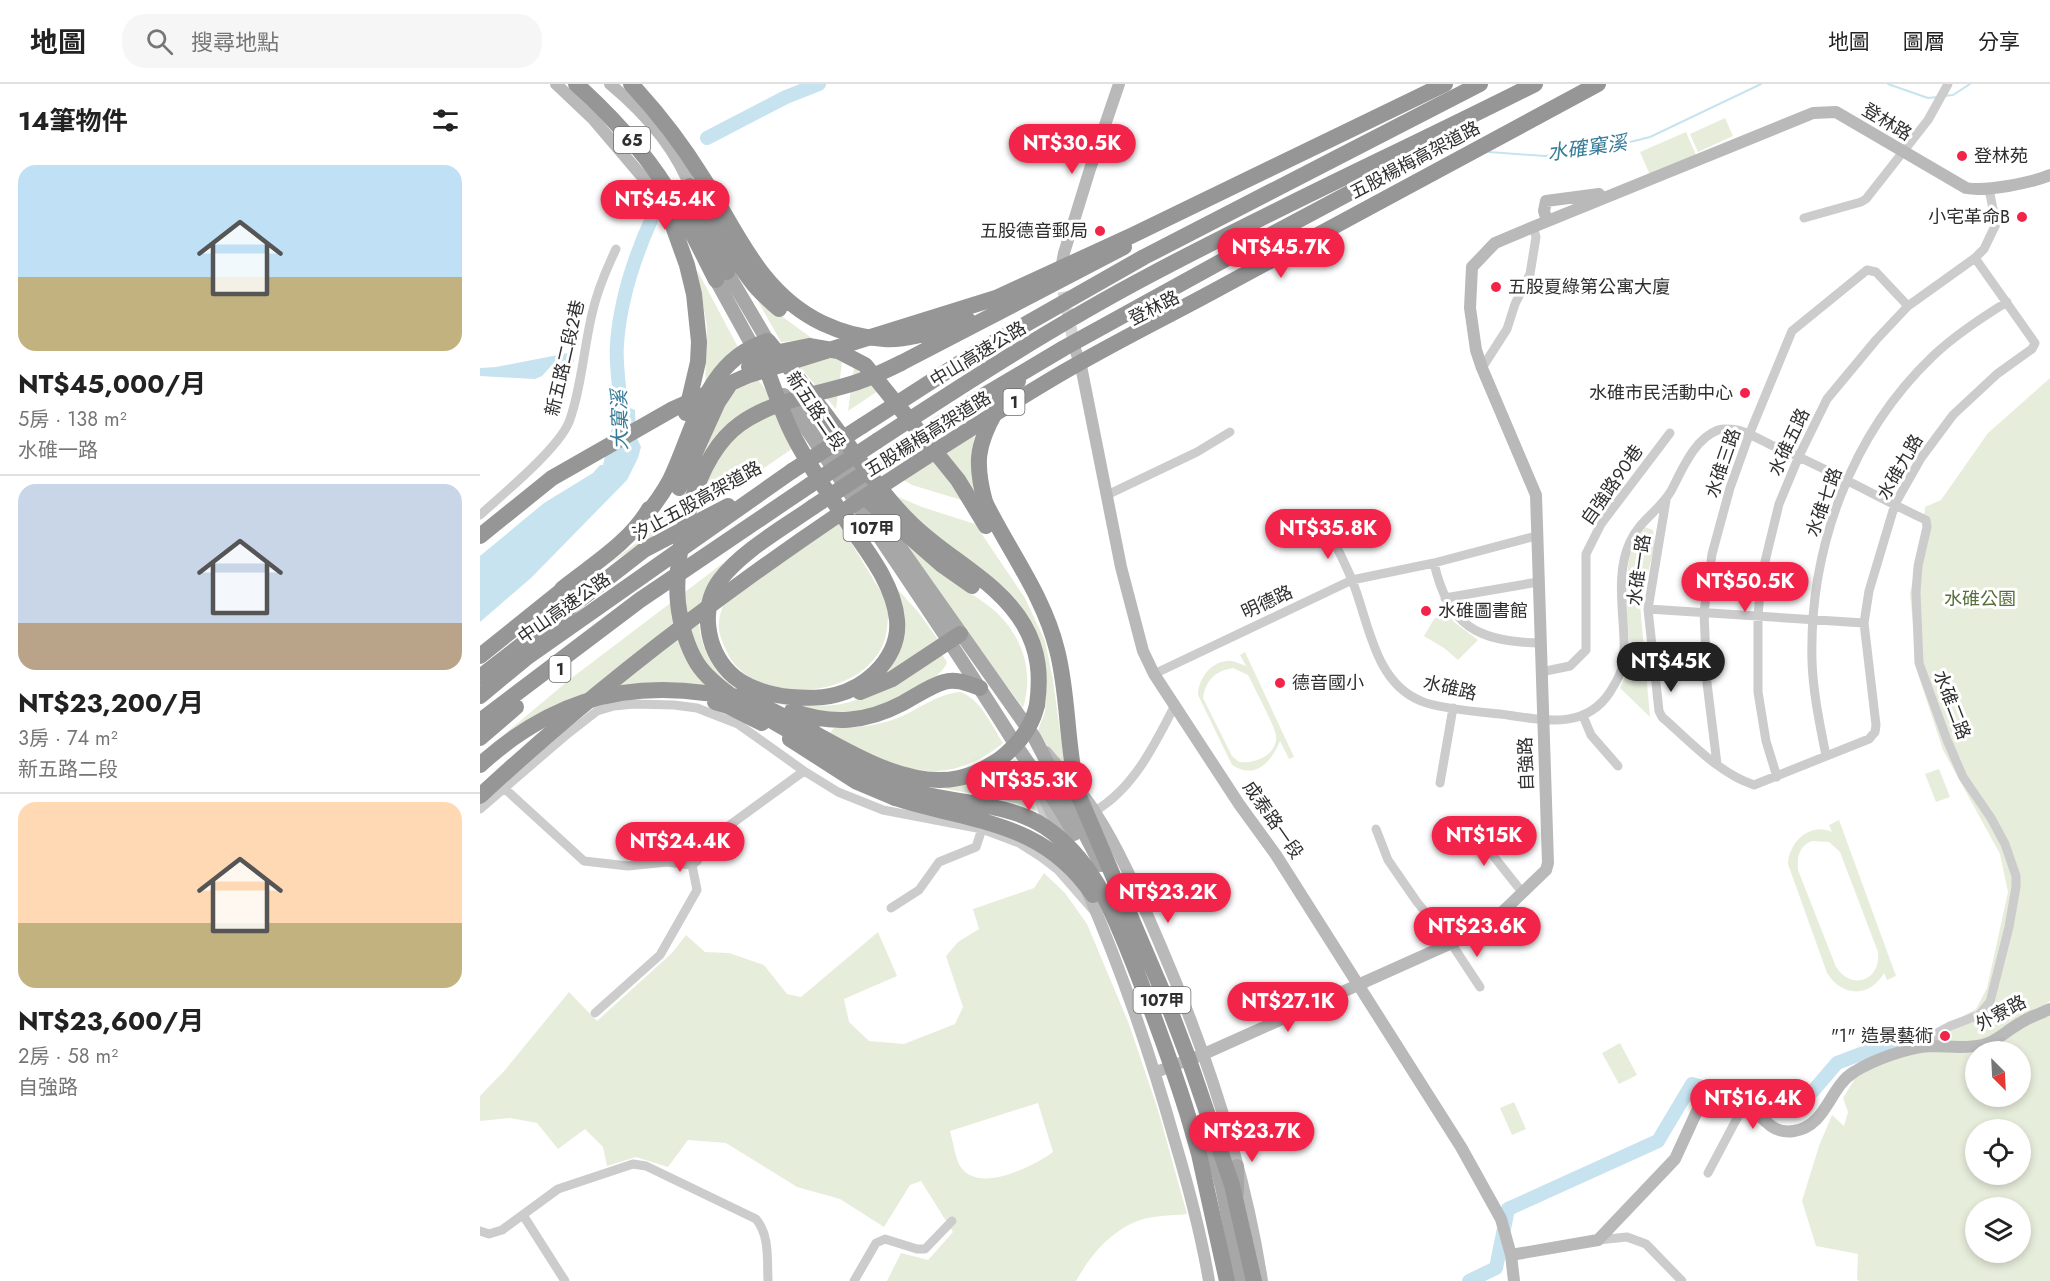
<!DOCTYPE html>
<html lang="zh-TW">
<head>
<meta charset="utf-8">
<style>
	body { margin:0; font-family:Jost,"Noto Sans TC",sans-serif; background:#f6f6f6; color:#222; height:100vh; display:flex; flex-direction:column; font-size:22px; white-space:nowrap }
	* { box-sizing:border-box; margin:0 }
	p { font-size:20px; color:#767676 }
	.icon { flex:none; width:33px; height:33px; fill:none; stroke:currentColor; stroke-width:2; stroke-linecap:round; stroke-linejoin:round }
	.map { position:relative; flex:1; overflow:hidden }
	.drawer { display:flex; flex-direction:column; background:#fff; width:480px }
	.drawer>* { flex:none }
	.needle { width:39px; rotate:156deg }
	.controls { position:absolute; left:1485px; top:957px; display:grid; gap:12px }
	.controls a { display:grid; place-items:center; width:66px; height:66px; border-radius:50%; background:#fff; box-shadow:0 3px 9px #0003; font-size:30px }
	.price { position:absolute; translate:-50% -51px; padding:0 14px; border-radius:21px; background:#f32449; color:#fff; font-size:20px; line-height:39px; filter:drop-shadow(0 2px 3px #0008) }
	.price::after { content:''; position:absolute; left:50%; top:36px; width:18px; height:14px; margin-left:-9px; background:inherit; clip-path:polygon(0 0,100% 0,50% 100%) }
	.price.selected { background:#222; color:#fff }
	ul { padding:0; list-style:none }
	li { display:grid; align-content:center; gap:12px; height:318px; padding:0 18px }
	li+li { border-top:2px solid #e0e0e0 }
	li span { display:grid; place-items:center; height:186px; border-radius:18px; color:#555 }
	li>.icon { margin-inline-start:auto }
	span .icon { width:108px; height:108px; fill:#fffc; stroke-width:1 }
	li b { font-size:26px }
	h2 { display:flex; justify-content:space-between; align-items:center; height:72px; padding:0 18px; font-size:26px }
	header { display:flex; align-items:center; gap:36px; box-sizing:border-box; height:84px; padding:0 30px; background:#fff; border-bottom:2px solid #e0e0e0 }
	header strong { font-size:28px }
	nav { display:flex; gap:33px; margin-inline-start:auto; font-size:21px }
	.search { width:420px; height:54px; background:#f6f6f6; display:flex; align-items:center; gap:15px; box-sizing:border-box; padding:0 21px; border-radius:24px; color:#767676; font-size:22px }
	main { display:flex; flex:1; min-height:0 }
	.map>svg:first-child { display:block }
</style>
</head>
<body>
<header>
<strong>地圖</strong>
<div class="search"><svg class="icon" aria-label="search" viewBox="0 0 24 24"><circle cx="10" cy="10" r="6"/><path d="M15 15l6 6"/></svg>搜尋地點</div>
<nav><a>地圖</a><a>圖層</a><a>分享</a></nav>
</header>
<main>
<section class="drawer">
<h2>14筆物件<svg class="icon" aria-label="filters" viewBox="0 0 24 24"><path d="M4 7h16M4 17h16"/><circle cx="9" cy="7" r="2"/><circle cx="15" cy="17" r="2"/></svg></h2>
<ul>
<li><span style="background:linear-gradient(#bfe0f5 60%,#c2b280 0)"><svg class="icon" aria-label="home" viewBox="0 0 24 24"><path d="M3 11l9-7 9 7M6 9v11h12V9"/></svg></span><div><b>NT$45,000/月</b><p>5房 · 138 m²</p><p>水碓一路</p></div></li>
<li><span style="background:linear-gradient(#c9d6e8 75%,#b9a48a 0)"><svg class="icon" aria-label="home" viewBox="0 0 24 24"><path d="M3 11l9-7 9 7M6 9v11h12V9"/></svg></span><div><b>NT$23,200/月</b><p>3房 · 74 m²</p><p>新五路二段</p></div></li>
<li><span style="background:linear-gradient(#ffd9b3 65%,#c2b280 0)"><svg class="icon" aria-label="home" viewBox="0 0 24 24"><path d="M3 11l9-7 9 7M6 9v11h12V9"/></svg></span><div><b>NT$23,600/月</b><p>2房 · 58 m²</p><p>自強路</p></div></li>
</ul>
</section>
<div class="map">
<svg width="1570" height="1197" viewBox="0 0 1570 1197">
	<rect width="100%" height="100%" fill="#fff"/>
	<path fill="#e7eddb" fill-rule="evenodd" d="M1245 34 1253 52 1218 68 1210 50Z
		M1206 48 1216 71 1170 91 1160 68Z
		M217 186 259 265 225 306 227 243Z
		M269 201 289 223 333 255 301 258Z
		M351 272 362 278 356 325 318 281Z
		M374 283 382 289 398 307 368 327Z
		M1570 294V917L1513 953 1473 962C1508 966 1541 944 1570 927V1197H1379L1377 1195 1378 1170 1336 1162 1322 1117 1339 1062 1352 1031 1364 1042 1368 1028 1363 1014 1381 985 1427 963H1458L1451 950 1496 925 1507 904 1528 808 1520 770 1463 666 1438 590 1430 510 1443 445 1445 423 1461 416 1508 349ZM1496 968H1540V1012H1496ZM1496 1046H1540V1090H1496ZM1496 1124H1540V1168H1496Z
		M278 296 325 356 237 416 130 479 163 454 195 423 205 408 248 314 256 306Z
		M496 347C488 377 491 392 501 422L432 401 422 395Z
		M411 410 442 423 495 440 545 514 565 557 573 596 585 684 557 649 565 628 566 601 557 557Z
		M359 438C370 457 381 475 392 493 396 501 403 509 406 517 409 525 408 536 407 544 400 616 270 629 245 564 237 546 237 540 243 521Z
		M1162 442 1173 446 1175 461 1160 520 1170 633 1140 604 1151 579 1145 507 1149 476 1154 456Z
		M419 454C436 467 452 482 470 495 484 506 501 515 515 527 543 553 554 588 543 624Z
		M255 470C245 481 233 493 226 506 210 535 223 574 245 596 252 602 261 606 269 611L114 608 66 625 14 659 89 596Z
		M404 490 439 529 459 557 401 594 414 577Z
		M963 528 969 530 974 538 998 556 978 576 964 564 944 552 954 535Z
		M765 568 814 673 809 675 800 657C791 678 776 696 752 681L718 611C718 596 730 578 747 577 753 576 760 580 766 582L760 571ZM753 584 768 591C774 603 794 641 796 651 798 671 775 680 759 678L752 672 723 614C726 596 735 587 753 584Z
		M461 569 467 578C460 601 393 626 370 629 347 632 313 623 291 618 313 619 339 624 361 620 398 613 430 588 461 569Z
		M480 608C500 614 512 642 523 659 459 710 413 682 350 649L354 644C375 644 395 642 415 635 437 627 456 610 480 608Z
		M535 676 571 734C537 715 499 711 461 704 488 701 513 694 535 676Z
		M1459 685 1470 713 1456 718 1445 690Z
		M1359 736 1416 892 1407 896 1404 889C1390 914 1362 913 1347 889L1308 780C1309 758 1330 738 1352 748L1349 741ZM1332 757 1349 758 1360 768 1398 868C1401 897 1372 907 1356 883L1318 786C1317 773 1319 762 1332 757Z
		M564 789 585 809 607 840 649 940 678 1026 707 1130C691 1132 670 1131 655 1138 629 1149 610 1172 596 1197H407L421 1169 448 1176 473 1148 441 1097 430 1101 404 1143 360 1115 317 1103 246 1059 208 1056 188 1083 156 1073 127 1082 123 1063 105 1045 78 1065 57 1039 30 1034 0 1037V1012L25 986 89 908 117 937 192 869 206 851 225 868 249 869 284 881 307 910 321 913 398 848 417 892 364 915 369 938 389 957 424 960 475 940 483 923 466 872 478 858 499 845 493 825 554 804ZM558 1019 573 1068C554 1082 498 1111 480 1082 475 1073 473 1057 470 1047Z
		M1140 959 1157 991 1139 1000 1122 969Z
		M1034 1018 1046 1045 1032 1051 1020 1024Z"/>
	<path fill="#c6e3ef" d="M93 268 94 278 71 282 62 292 55 295 0 292V284L16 283Z
		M142 321 155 326 156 352 161 363 158 374 147 396 51 494 0 538V472L64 419 113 389 120 381H123L136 327Z"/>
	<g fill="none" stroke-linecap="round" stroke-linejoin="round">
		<path stroke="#c6e3ef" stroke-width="2" d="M1408 0 1448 14 1458 13
			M1463 12 1473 11 1490 0
			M1008 66 1009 68 1065 72 1118 66 1170 53 1281 0"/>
		<path stroke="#c6e3ef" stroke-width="14" d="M227 54 306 13 339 0
			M143 339C141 316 135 281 137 260 140 216 154 174 172 134
			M989 1197 1016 1184 1028 1125 1178 1057 1212 1000 1295 1024 1333 1007 1357 979 1420 955 1442 957"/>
		<path stroke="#d5d5d5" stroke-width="12" stroke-dasharray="12 6" stroke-linecap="butt" d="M580 190 595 265"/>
		<path stroke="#ccc" stroke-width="9" d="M1324 134 1381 118 1386 115 1448 36 1468 0
			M1002 284 1027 245 1035 220 1050 190 1056 153 1053 143
			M627 411 717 368 750 348
			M1186 416 1168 525 1179 627 1182 633C1210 657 1238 689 1274 701L1389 655 1395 648 1396 641 1384 539 1389 507 1415 420 1441 374 1473 331 1517 290 1552 265 1555 259 1495 174
			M0 431C23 410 78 365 89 338 101 306 104 263 112 230 117 207 126 186 136 165
			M848 445C856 462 865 479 872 496 889 538 894 598 941 617 959 625 1000 628 1020 630 1060 635 1104 648 1130 608 1134 601 1139 594 1141 587 1145 577 1144 566 1144 555 1143 523 1136 488 1150 458 1158 438 1180 426 1191 407 1202 386 1214 355 1238 346 1244 344 1251 345 1257 346 1267 348 1281 356 1291 361 1344 382 1394 412 1446 436L1447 443 1438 482 1436 508 1439 579 1467 656 1483 693 1511 734 1525 760 1536 792V803L1529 843 1510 918 1499 931 1470 942 1455 950 1451 962
			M954 479C968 542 998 558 1060 559
			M965 514 1058 498
			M1168 525 1384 539
			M1061 588 1090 582 1106 566V470L1121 440 1190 349
			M674 590 872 496 954 479 1056 452
			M1103 632 1111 651 1138 682
			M1346 672C1340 641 1333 609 1332 577 1329 465 1371 350 1453 272 1475 251 1501 234 1527 218
			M1237 680 1227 599 1224 528 1232 470 1250 404 1269 351 1312 247 1387 186 1396 188 1428 222
			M1297 693 1286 657 1278 608V533L1281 494 1299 420 1319 372 1347 315 1396 256 1428 222 1495 174 1504 165 1516 140 1509 105
			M960 699 973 624
			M18 704H24L104 777 148 782 187 778 212 781
			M558 711 565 735 563 744
			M0 725 85 652 117 627 134 622 154 620 194 621 217 624 258 640 324 687 358 708 403 726 502 745 539 759 561 773 578 786 613 826
			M615 727C654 704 675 660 695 621
			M988 740 1042 808
			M896 745 908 776 937 818 971 859 1000 903
			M411 824 439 806 459 778 496 763 502 745
			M115 929 180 871 217 806 212 781 217 777 230 757 239 749 324 687
			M1228 1089 1264 1021
			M43 1131 85 1197
			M0 1147 9 1150 22 1146 78 1105 153 1080 166 1082 276 1135C290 1152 287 1176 288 1197
			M1118 1156 1147 1153 1166 1160 1202 1197
			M374 1197 396 1159 405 1155 437 1165H445L472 1137"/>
		<path stroke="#b9b9b9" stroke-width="12" d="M76 0 114 36 188 123
			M130 0C165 29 198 67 213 110
			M1067 137 1064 127 1066 117 1119 110
			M580 190 584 169 610 85 639 0
			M595 265 601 282 641 483 663 567 674 590 759 720 796 771 981 1063 1021 1135 1031 1171 1034 1197
			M566 668C582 688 602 706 615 728 641 768 660 814 679 858 726 967 764 1080 782 1197
			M556 698 586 758
			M606 804C641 885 670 969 694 1054 708 1101 721 1149 729 1197
			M676 988 724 970 985 853 1014 836 1066 786 1068 779 1056 411 1002 284 996 266 990 224 992 183 1015 159 1053 143 1333 29 1356 28 1486 104C1505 108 1551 99 1570 91
			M1031 1171 1118 1156 1195 1075 1223 1014C1237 1015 1251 1016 1264 1021 1284 1029 1288 1051 1314 1047 1347 1042 1349 1003 1374 988 1393 976 1428 963 1451 962 1468 962 1485 965 1502 961 1516 958 1525 948 1537 941 1547 934 1559 930 1570 925"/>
		<path stroke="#a7a7a7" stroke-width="14" d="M247 188 293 266
			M236 196 278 272
			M317 305 415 456 554 653 621 781
			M304 311C380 426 459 538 532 655 552 687 577 716 594 750
			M730 1059 742 1103 761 1197
			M757 1109V1082"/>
		<path stroke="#969696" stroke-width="16" d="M96 0C135 35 171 75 197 121 211 145 223 171 236 196
			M151 0C178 29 202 60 223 94 258 149 280 209 342 239 361 248 382 254 404 255 432 257 461 244 488 236
			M210 102C232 135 250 171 275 202 282 210 291 218 299 225
			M184 117 207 181 214 210 219 258 218 278 206 329
			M218 137 247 188
			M421 279 644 163
			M286 284C295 306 302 330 313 351 329 383 352 414 371 444 390 471 414 502 417 536 419 557 409 575 395 589 371 612 343 616 311 613 291 611 264 604 249 588 226 564 220 523 240 496 262 467 303 444 333 423
			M498 315 584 264 753 171 986 47
			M382 342 497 268 664 173 1000 0
			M397 357C487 298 577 240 672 190 798 123 928 64 1055 0
			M390 418 462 481 492 502
			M505 418C495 380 496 362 516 327 522 316 529 305 538 297
			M163 434C173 423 183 409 190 396 215 344 225 276 288 257 315 290 341 324 366 358 386 385 405 414 429 437 465 474 518 496 544 541 559 567 561 592 557 621
			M82 505C112 481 150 458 169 425
			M0 572 91 499
			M0 593 164 466 248 422
			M380 608 412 595 480 550
			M0 612 46 574 312 387
			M235 618 248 622 282 639
			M312 627C352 641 385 639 423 619 436 612 450 602 464 598 476 594 489 600 500 604
			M0 637 160 516 330 401
			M0 654 36 623
			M310 655 377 698 415 714
			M0 681C66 621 136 597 225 609 238 611 253 611 266 615 330 638 409 709 479 694 494 691 507 683 520 675
			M709 1035 719 1070 747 1197"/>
		<path stroke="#969696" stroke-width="16" d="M421 279C405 287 388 295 371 300 334 311 292 317 260 340 215 372 193 466 198 519 200 539 207 563 217 579 225 592 238 602 250 611 279 630 309 647 340 664 370 680 400 698 434 708 474 719 530 719 565 743 614 776 633 829 654 881 674 932 693 983 709 1035
			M269 283 276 278 304 267 329 262 358 267 385 281 478 396 506 442
			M312 387 382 342
			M330 401 397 357
			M199 404 238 318 250 300
			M505 418C529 467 564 512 577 566 589 612 586 662 598 710L687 918 709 976 752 1101 774 1197
			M333 423 498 315
			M0 452 72 394 193 325 269 291 516 214 653 151 965 0
			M520 675C538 661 552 643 557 621
			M0 712C171 553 366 419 565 299 624 263 687 233 747 200 871 133 994 67 1118 0
			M415 714C493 739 562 736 613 811"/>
	</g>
	<g fill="#f32449" stroke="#fff" stroke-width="2">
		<circle cx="1482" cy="72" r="6"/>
		<circle cx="1542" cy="133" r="6"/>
		<circle cx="620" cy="147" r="6"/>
		<circle cx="1016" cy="203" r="6"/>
		<circle cx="1265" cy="309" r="6"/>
		<circle cx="946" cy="527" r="6"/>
		<circle cx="800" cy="599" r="6"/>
		<circle cx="1465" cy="952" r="6"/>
	</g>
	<g text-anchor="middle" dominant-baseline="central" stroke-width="6" stroke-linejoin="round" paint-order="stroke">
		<g fill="#fff" stroke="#6d6d6d" stroke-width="1.5">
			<rect x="134" y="43" width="36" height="26" rx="4.5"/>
			<rect x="523.5" y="305" width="21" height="26" rx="4.5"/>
			<rect x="363.5" y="431" width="57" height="26" rx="4.5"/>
			<rect x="69.5" y="572" width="21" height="26" rx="4.5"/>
			<rect x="653.5" y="903" width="57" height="26" rx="4.5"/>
		</g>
		<g font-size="16" font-weight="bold" fill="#2f2f2f">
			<text x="152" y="56">65</text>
			<text x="534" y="318">1</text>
			<text x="392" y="444">107甲</text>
			<text x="80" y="585">1</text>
			<text x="682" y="916">107甲</text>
		</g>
		<g font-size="18" fill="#2f2f2f" stroke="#fff">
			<text transform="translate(1407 38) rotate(31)">登林路</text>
			<text transform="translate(935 76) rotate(-28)">五股楊梅高架道路</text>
			<text transform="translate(674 224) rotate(-27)">登林路</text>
			<text transform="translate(498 270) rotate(-31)">中山高速公路</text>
			<text transform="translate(85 274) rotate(-77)">新五路二段2巷</text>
			<text transform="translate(336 327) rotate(56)">新五路二段</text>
			<text transform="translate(448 350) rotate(-32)">五股楊梅高架道路</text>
			<text transform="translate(1309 358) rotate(-65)">水碓五路</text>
			<text transform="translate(1243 379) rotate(-71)">水碓三路</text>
			<text transform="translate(1420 383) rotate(-60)">水碓九路</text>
			<text transform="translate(1132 401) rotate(-55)">自強路90巷</text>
			<text transform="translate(217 417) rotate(-29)">汐止五股高架道路</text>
			<text transform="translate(1344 418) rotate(-70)">水碓七路</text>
			<text transform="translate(1159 486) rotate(-82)">水碓一路</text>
			<text transform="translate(787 518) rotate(-25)">明德路</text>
			<text transform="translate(84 524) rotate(-35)">中山高速公路</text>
			<text transform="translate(970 604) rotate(13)">水碓路</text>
			<text transform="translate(1472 621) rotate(69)">水碓二路</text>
			<text transform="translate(1046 680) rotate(-92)">自強路</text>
			<text transform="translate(793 736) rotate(55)">成泰路一段</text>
			<text transform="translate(1521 929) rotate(-28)">外寮路</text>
		</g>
		<g font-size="18" fill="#2f2f2f" stroke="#fff" text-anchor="start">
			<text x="1494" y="72">登林苑</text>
			<text x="1530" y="133" text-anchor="end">小宅革命B</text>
			<text x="608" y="147" text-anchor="end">五股德音郵局</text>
			<text x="1028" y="203">五股夏綠第公寓大廈</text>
			<text x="1253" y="309" text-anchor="end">水碓市民活動中心</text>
			<text x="958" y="527">水碓圖書館</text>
			<text x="812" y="599">德音國小</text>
			<text x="1453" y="952" text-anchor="end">"1" 造景藝術</text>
		</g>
		<g font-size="18" fill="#576e38" stroke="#fff">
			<text x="1500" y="515">水碓公園</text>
		</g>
		<g font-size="20" font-style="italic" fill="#367c98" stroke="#fff">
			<text transform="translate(1107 64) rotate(-8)">水確窠溪</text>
			<text transform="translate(140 336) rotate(-91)">大窠溪</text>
		</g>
	</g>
</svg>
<div class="controls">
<a><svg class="needle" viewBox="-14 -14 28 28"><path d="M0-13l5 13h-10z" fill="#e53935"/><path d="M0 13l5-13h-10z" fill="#767676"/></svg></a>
<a><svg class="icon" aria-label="locate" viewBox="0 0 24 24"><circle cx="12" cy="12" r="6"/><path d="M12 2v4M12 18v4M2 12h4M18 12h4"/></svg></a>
<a><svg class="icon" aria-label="layers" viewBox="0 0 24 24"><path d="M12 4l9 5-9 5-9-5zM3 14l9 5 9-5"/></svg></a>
</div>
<b class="price" style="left:592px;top:91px">NT$30.5K</b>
<b class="price" style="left:185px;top:147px">NT$45.4K</b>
<b class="price" style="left:801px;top:195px">NT$45.7K</b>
<b class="price" style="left:848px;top:476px">NT$35.8K</b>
<b class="price" style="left:1265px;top:529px">NT$50.5K</b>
<b class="price selected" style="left:1191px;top:609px">NT$45K</b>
<b class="price" style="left:549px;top:728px">NT$35.3K</b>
<b class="price" style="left:1004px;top:783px">NT$15K</b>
<b class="price" style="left:200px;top:789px">NT$24.4K</b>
<b class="price" style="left:688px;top:840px">NT$23.2K</b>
<b class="price" style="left:997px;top:874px">NT$23.6K</b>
<b class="price" style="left:808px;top:949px">NT$27.1K</b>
<b class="price" style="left:1273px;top:1046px">NT$16.4K</b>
<b class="price" style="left:772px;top:1079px">NT$23.7K</b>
</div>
</main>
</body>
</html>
